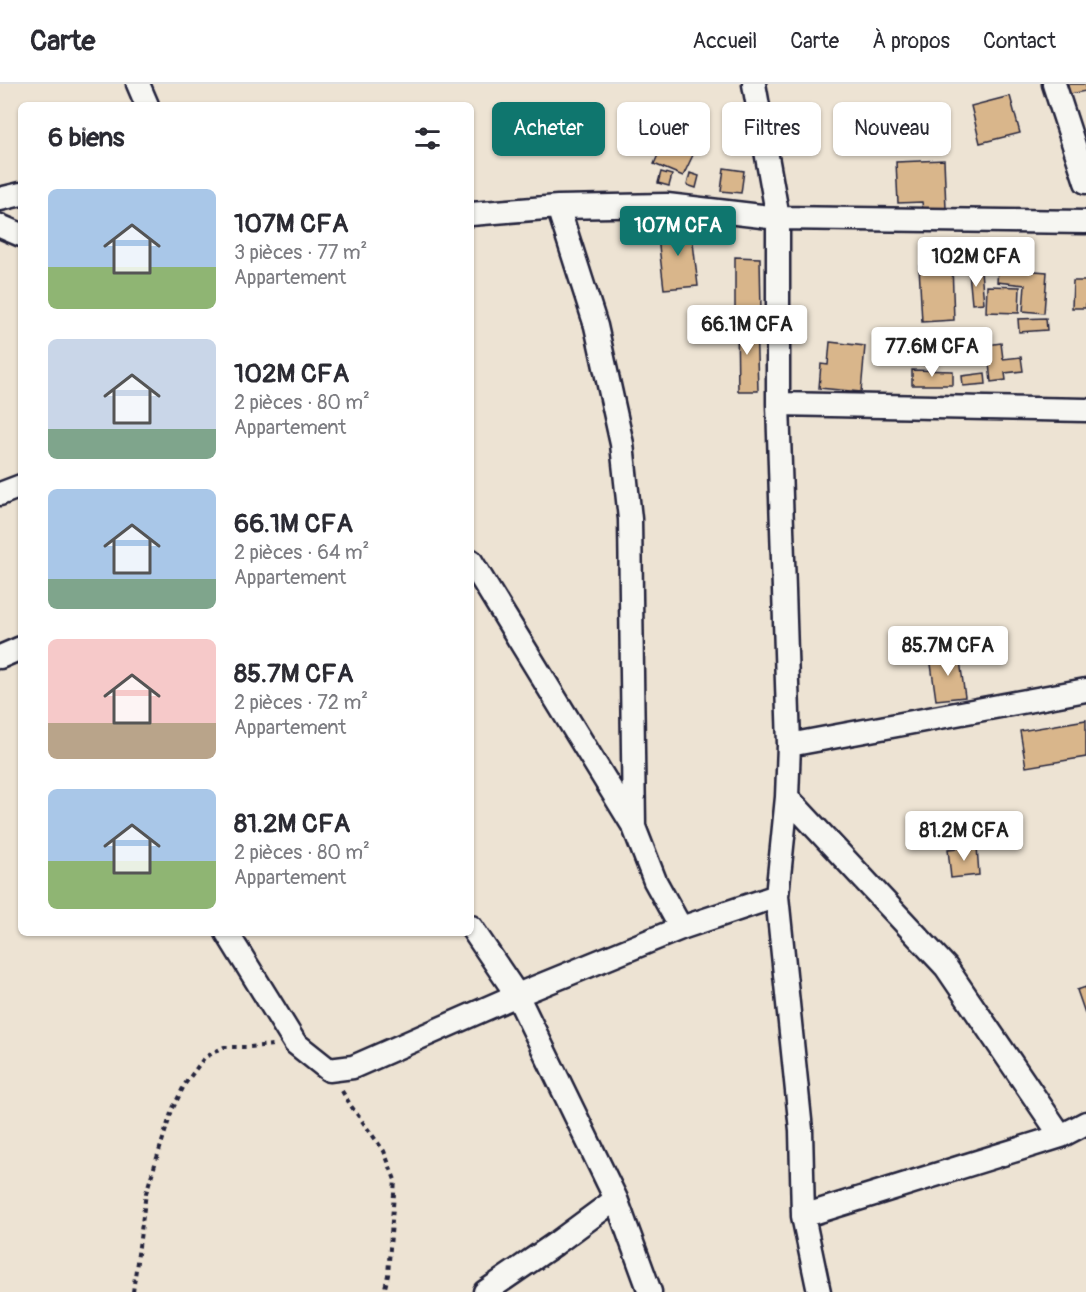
<!DOCTYPE html>
<html lang="fr">
<head>
<meta charset="utf-8">
<style>
	body { margin:0; font-family:Pangolin,sans-serif; background:#f2f2f3; color:#2b2b33; height:100vh; display:flex; flex-direction:column; font-size:22px; white-space:nowrap }
	* { box-sizing:border-box; margin:0 }
	p { font-size:20px; color:#7c7c81 }
	.icon { flex:none; width:33px; height:33px; fill:none; stroke:currentColor; stroke-width:2; stroke-linecap:round; stroke-linejoin:round }
	.map { position:relative; flex:1; overflow:hidden }
	.drawer { position:absolute; left:18px; top:18px; width:456px; height:834px; display:flex; flex-direction:column; background:#fff; border-radius:9px; box-shadow:0 2px 4px #0004 }
	.drawer>* { flex:none }
	.hud { position:absolute; left:492px; top:18px; width:504px; height:54px; display:flex; gap:12px }
	.price { position:absolute; translate:-50% -51px; padding:0 14px; border-radius:6px; background:#fff; color:#222; font-size:20px; line-height:39px; filter:drop-shadow(0 2px 3px #0008) }
	.price::after { content:''; position:absolute; left:50%; top:36px; width:18px; height:14px; margin-left:-9px; background:inherit; clip-path:polygon(0 0,100% 0,50% 100%) }
	.price.selected { background:#0f766e; color:#fff }
	ul { padding:0; list-style:none }
	li { display:flex; align-items:center; gap:18px; height:150px; padding:0 30px }
	li span { display:grid; place-items:center; flex:none; width:168px; height:120px; border-radius:9px; color:#555 }
	li>.icon { margin-inline-start:auto }
	span .icon { width:72px; height:72px; fill:#fffc; stroke-width:1 }
	li b { font-size:26px }
	h2 { display:flex; justify-content:space-between; align-items:center; height:72px; padding:0 30px; font-size:26px }
	.pill { padding:0 21px; border-radius:9px; background:#fff; box-shadow:0 2px 4px #0004; font-size:21px; line-height:54px }
	.pill.selected { background:#0f766e; color:#fff }
	header { display:flex; align-items:center; gap:36px; box-sizing:border-box; height:84px; padding:0 30px; background:#fff; border-bottom:2px solid #e1e1e2 }
	header strong { font-size:28px }
	nav { display:flex; gap:33px; margin-inline-start:auto; font-size:21px }
	.map>svg:first-child { display:block }
</style>
</head>
<body>
<header>
<strong>Carte</strong>
<nav><a>Accueil</a><a>Carte</a><a>À propos</a><a>Contact</a></nav>
</header>
<div class="map">
<svg width="1086" height="1208" viewBox="0 0 1086 1208">
	<rect width="100%" height="100%" fill="#ede3d3"/>
	<filter id="ink" filterUnits="userSpaceOnUse"><feTurbulence type="fractalNoise" baseFrequency=".0167" numOctaves="2"/><feDisplacementMap in="SourceGraphic" scale="12" xChannelSelector="R" yChannelSelector="G"/><feConvolveMatrix kernelMatrix="1 2 1 2 8 2 1 2 1" color-interpolation-filters="sRGB"/></filter>
	<g filter="url(#ink)">
		<path fill="#d9b68b" stroke="#22223b" stroke-width="1.5" d="M1067 0H1086V7L1070 10Z
			M1010 12 1020 49 980 59 971 22Z
			M672 39 702 52 683 92 654 80Z
			M944 76 946 125 923 126 922 118 898 119 896 78Z
			M724 84 744 87 741 109 721 107Z
			M661 88 672 91 669 102 658 99Z
			M690 89 699 92 696 104 687 101Z
			M691 141 698 202 664 205 657 145Z
			M735 173 760 174 761 227H735Z
			M952 181 954 236 922 238 919 182Z
			M998 184 1047 188 1044 229 1023 227 1025 201 997 198Z
			M981 187 984 219 972 220 969 188Z
			M1073 197H1086V224H1072Z
			M987 202 1020 203 1019 229 986 228Z
			M1046 234 1047 246 1019 248 1018 235Z
			M737 237H756L758 307H738Z
			M830 258 865 262 861 308 819 304 821 280 828 281Z
			M1001 259 1003 275 1021 273 1023 287 1005 289 1006 296 991 298 987 261Z
			M912 286 953 287V301H912Z
			M985 289 986 300 963 302 962 292Z
			M959 569 965 613 936 616 930 573Z
			M1086 636V673L1026 683 1020 647Z
			M977 762 979 791 951 794 948 765Z
			M1086 903V932L1077 906Z"/>
		<g fill="none" stroke-linecap="round" stroke-linejoin="round">
			<g stroke="#22223b" stroke-width="27">
				<path id="street" d="M138 0 147 21
					M754 0 778 134V320L789 661 787 713 777 812 801 1046 803 1132 819 1208
					M1054 0 1086 98
					M0 115 21 110
					M558 123 596 242 622 360 630 435 634 743
					M471 130 558 123 667 121 778 134 1086 138
					M0 142 21 151
					M778 320 1086 326
					M0 410 21 402
					M471 477 634 743 655 797 681 844 777 812
					M0 573 21 564
					M789 661 1086 606
					M787 713 946 883 1061 1052
					M471 843 517 911 616 1115 650 1208
					M227 849 295 959 329 986 353 983 517 911 681 844
					M803 1132 1061 1052 1086 1039
					M485 1208 555 1160 616 1115"/>
			</g>
			<path stroke="#22223b" stroke-width="4" stroke-dasharray="4.5 4.5" stroke-linecap="butt" d="M342 1007 351 1022 384 1067 395 1096 388 1191 384 1208
				M133 1208 146 1109 172 1026 185 1000 204 974 224 963H249L273 961"/>
			<use href="#street" stroke="#f6f6f2" stroke-width="22"/>
		</g>
	</g>
</svg>
<b class="price selected" style="left:678px;top:173px">107M CFA</b>
<b class="price" style="left:976px;top:204px">102M CFA</b>
<b class="price" style="left:747px;top:272px">66.1M CFA</b>
<b class="price" style="left:932px;top:294px">77.6M CFA</b>
<b class="price" style="left:948px;top:593px">85.7M CFA</b>
<b class="price" style="left:964px;top:778px">81.2M CFA</b>
<div class="hud">
<a class="pill selected">Acheter</a>
<a class="pill">Louer</a>
<a class="pill">Filtres</a>
<a class="pill">Nouveau</a>
</div>
<section class="drawer">
<h2>6 biens<svg class="icon" aria-label="filters" viewBox="0 0 24 24"><path d="M4 7h16M4 17h16"/><circle cx="9" cy="7" r="2"/><circle cx="15" cy="17" r="2"/></svg></h2>
<ul>
<li><span style="background:linear-gradient(#a9c7e8 65%,#8fb573 0)"><svg class="icon" aria-label="home" viewBox="0 0 24 24"><path d="M3 11l9-7 9 7M6 9v11h12V9"/></svg></span><div><b>107M CFA</b><p>3 pièces · 77 m²</p><p>Appartement</p></div></li>
<li><span style="background:linear-gradient(#c9d6e8 75%,#7fa58c 0)"><svg class="icon" aria-label="home" viewBox="0 0 24 24"><path d="M3 11l9-7 9 7M6 9v11h12V9"/></svg></span><div><b>102M CFA</b><p>2 pièces · 80 m²</p><p>Appartement</p></div></li>
<li><span style="background:linear-gradient(#a9c7e8 75%,#7fa58c 0)"><svg class="icon" aria-label="home" viewBox="0 0 24 24"><path d="M3 11l9-7 9 7M6 9v11h12V9"/></svg></span><div><b>66.1M CFA</b><p>2 pièces · 64 m²</p><p>Appartement</p></div></li>
<li><span style="background:linear-gradient(#f6c9c9 70%,#b9a48a 0)"><svg class="icon" aria-label="home" viewBox="0 0 24 24"><path d="M3 11l9-7 9 7M6 9v11h12V9"/></svg></span><div><b>85.7M CFA</b><p>2 pièces · 72 m²</p><p>Appartement</p></div></li>
<li><span style="background:linear-gradient(#a9c7e8 60%,#8fb573 0)"><svg class="icon" aria-label="home" viewBox="0 0 24 24"><path d="M3 11l9-7 9 7M6 9v11h12V9"/></svg></span><div><b>81.2M CFA</b><p>2 pièces · 80 m²</p><p>Appartement</p></div></li>
</ul>
</section>
</div>
</body>
</html>
